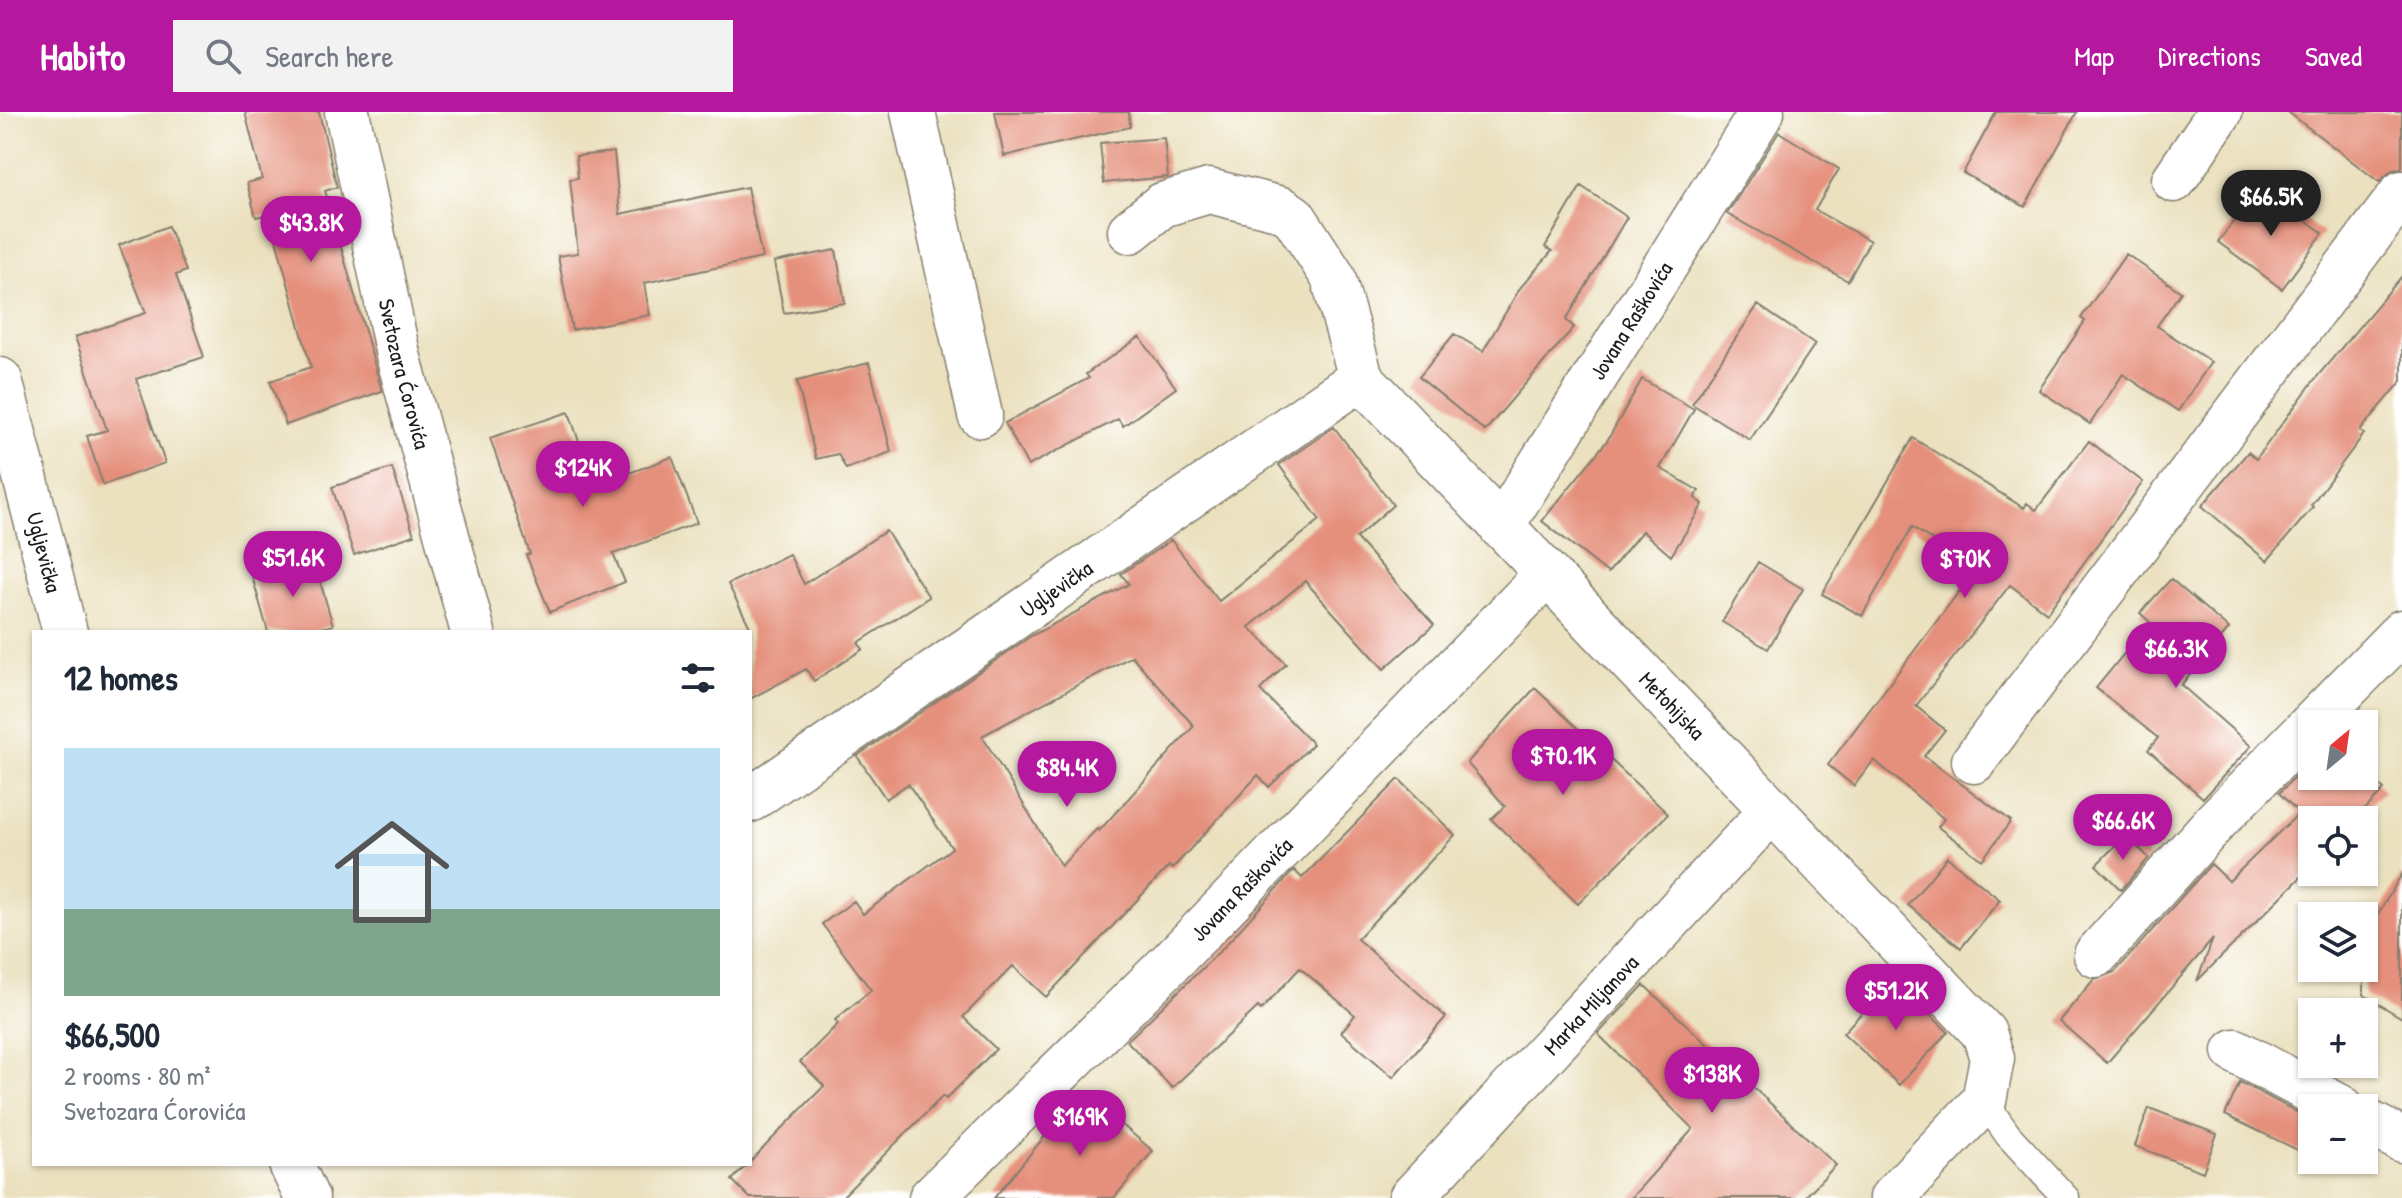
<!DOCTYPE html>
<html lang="en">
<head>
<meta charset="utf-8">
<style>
	body { margin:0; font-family:"Patrick Hand",sans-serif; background:#f2f2f3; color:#1f2937; height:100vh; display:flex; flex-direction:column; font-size:30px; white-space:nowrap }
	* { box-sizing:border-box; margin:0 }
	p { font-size:26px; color:#747a83 }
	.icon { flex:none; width:44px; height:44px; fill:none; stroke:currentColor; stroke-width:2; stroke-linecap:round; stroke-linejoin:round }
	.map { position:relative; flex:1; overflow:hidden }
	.sheet { position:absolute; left:32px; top:518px; width:720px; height:536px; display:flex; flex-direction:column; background:#fff; border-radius:0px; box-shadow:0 2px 6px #0004 }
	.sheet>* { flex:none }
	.needle { width:52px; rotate:29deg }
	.buttons { position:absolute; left:2298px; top:598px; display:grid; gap:16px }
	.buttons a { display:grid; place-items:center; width:80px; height:80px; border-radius:0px; background:#fff; box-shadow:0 2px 6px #0004; font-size:40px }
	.price { position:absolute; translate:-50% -68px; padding:0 18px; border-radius:28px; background:#b5179e; color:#fff; font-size:26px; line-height:52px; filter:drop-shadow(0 2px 4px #0008) }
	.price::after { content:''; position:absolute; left:50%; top:48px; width:24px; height:18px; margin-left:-12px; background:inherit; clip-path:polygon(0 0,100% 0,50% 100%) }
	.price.selected { background:#222; color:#fff }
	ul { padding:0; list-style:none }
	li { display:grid; align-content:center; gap:16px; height:424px; padding:0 32px }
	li+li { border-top:2px solid #e0e1e3 }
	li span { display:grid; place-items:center; height:248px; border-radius:0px; color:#555 }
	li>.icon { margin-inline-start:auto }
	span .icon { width:144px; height:144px; fill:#fffc; stroke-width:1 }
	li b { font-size:34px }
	h2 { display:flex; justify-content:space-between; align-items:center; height:96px; padding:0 32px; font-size:34px }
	header { display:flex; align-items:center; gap:48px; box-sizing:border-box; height:112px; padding:0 40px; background:#b5179e; color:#fff }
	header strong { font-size:38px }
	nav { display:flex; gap:44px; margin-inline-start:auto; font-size:28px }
	.search { width:560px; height:72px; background:#f2f2f3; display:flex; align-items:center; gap:20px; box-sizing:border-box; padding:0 28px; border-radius:0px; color:#747a83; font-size:30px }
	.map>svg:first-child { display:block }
</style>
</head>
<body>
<header>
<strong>Habito</strong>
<div class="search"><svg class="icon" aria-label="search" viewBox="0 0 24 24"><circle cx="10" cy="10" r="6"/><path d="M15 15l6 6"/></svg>Search here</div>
<nav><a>Map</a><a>Directions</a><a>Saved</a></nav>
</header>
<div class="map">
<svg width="2402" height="1086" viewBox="0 0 2402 1086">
	<rect width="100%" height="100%" fill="#fff"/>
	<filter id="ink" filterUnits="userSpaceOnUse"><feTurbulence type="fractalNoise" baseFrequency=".0125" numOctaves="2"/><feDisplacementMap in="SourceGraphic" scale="16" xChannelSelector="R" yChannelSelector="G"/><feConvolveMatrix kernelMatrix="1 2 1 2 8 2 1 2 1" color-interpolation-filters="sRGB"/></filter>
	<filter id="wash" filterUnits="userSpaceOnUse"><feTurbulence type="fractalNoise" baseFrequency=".006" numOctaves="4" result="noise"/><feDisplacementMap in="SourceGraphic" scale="32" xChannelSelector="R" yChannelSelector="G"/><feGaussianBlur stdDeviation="1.8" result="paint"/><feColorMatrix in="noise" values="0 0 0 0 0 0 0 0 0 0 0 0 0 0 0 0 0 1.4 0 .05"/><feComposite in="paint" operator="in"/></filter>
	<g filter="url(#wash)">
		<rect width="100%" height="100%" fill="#ebe1bf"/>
		<g id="blocks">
			<path fill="#e5907c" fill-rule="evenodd" d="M245 0H319L337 75 325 79 382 279 286 313 270 269 311 255 269 102 256 105 247 71 262 67Z
				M995 0H1129L1130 15 1004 44Z
				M1996 0H2077L2025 95 1963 61Z
				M2288 0H2402V57L2392 58 2379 70Z
				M1779 20 1839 57 1815 98 1870 129 1848 169 1727 102Z
				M1164 26 1168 65 1104 71 1100 31Z
				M614 40 620 102 747 75 762 146 644 171 650 203 572 218 558 144 578 141 570 67 578 66 576 44Z
				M1581 74 1627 105 1566 208 1574 215 1485 319 1419 265 1454 222 1483 239 1520 176 1552 139 1545 135Z
				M2260 74 2323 121 2282 177 2218 130Z
				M168 114 186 159 176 163 204 245 136 267 165 351 103 373 87 324 107 318 75 225 146 201 119 133Z
				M836 138 845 191 784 201 774 150Z
				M2126 142 2181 180 2157 214 2211 250 2178 299 2123 262 2090 312 2039 278 2085 209 2081 206Z
				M2402 164V269L2360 319 2364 322 2311 393 2313 395 2267 449 2202 394 2248 340 2256 347 2315 267Z
				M1758 193 1815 232 1750 328 1692 292Z
				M1140 225 1176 276 1123 314 1118 307 1028 354 1005 311 1089 266 1086 262Z
				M869 251 891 340 846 357 838 342 816 347 797 269Z
				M1642 267 1694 297 1660 356 1699 379 1695 386 1703 392 1671 444 1642 419 1608 461 1542 409 1607 329Z
				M569 300 594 374 672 345 697 411 613 442 625 470 550 500 526 443 530 442 490 326Z
				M1334 315 1393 393 1356 426 1434 513 1384 557 1305 469 1249 515 1286 552 1260 578 1313 632 1269 675 1258 663 1172 757 1169 754 1046 885 1013 854 963 905 996 937 946 987 943 984 841 1086H750L732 1068 824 974 800 950 838 912 835 908 871 878 822 812 854 789 863 802 952 736 908 672 886 687 857 644 1031 524 1129 472 1121 462 1171 428 1219 489 1320 408 1279 353ZM1132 544 1194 614 1099 719 1097 717 1061 754 982 624Z
				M1913 326 2024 396 2027 391 2036 398 2089 329 2143 370 2047 501 2010 473 1916 594 1945 618 1924 644 2011 709 1982 748 1938 715 1944 707 1874 648 1854 674 1828 653 1976 457 1912 415 1862 504 1822 482Z
				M392 356 414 423 354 443 332 375Z
				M886 419 929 485 858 531 863 537 814 569 806 557 750 587V515L728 472 789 442 804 472Z
				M313 446 333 513 308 520H268L252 464Z
				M1758 450 1803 477 1768 537 1722 510Z
				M2171 467 2229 517 2181 573 2251 634 2203 686 2148 638 2158 626 2096 576 2150 510 2140 501Z
				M1535 576 1668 702 1578 792 1491 707 1505 694 1467 651Z
				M2312 647V664H2364V658L2384 678 2355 708H2312V754L2197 869 2213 827 2107 951 2059 909 2094 867 2115 860 2211 752 2229 769 2299 701 2279 681Z
				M1399 667 1455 723 1357 827 1446 905 1393 965 1341 920 1355 903 1300 856 1261 898 1258 895 1172 976 1127 929 1222 837 1294 758 1302 766Z
				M2126 723 2149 746 2121 778 2096 753Z
				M1947 745 2000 788 1961 836 1908 793Z
				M2402 762V906L2364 883V825Z
				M1893 867 1948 920 1899 973 1843 921Z
				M1644 873 1836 1053 1804 1086H1631L1693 1017 1598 922Z
				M2240 970 2312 1008V1045L2225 1003Z
				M1082 979 1153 1039 1114 1086H994Z
				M2149 996 2217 1022 2203 1060 2135 1034Z"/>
		</g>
	</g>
	<g filter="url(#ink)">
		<use href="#blocks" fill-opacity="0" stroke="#847e6e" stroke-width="2"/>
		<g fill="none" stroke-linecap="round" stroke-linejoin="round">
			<g stroke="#847e6e" stroke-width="29">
				<path id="service" d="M1984 989 2008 1023 2066 1086"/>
			</g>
			<g stroke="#847e6e" stroke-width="47">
				<g id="minor">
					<path id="s1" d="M347 0 398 243 473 520"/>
					<path d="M913 0 980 303"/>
					<path d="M2174 68 2220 0"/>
					<path id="s2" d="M1130 119 1162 93 1209 79 1282 97 1294 105 1333 165 1361 266 1984 921 1992 946 1984 989 1892 1086"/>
					<path id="s3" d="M0 268 65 520"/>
					<path id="s4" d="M1501 415 1762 0"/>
					<path d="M1974 649 2402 81"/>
					<path id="s5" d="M750 688 1361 266"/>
					<path d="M2096 843 2216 709 2402 520"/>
					<path d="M2235 939 2342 996"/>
					<path d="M2364 1008 2402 1028"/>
					<path d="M291 1052 307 1086"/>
					<path id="s6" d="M931 1086 1167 854 1546 463"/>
					<path id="s7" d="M1411 1086 1770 700"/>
				</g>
			</g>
			<use href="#service" stroke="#fff" stroke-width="26"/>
			<use href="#minor" stroke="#fff" stroke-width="44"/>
		</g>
	</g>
	<g text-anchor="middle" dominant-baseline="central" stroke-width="6" stroke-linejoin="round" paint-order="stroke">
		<g font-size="22" fill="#1c1c1c" stroke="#fff">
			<text stroke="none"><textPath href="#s4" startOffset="244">Jovana Raškovića</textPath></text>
			<text stroke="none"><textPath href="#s1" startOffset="268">Svetozara Ćorovića</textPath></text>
			<text stroke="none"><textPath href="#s3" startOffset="178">Ugljevička</textPath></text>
			<text stroke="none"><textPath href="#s5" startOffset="372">Ugljevička</textPath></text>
			<text stroke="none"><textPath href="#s2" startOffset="808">Metohijska</textPath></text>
			<text stroke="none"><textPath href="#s6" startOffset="438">Jovana Raškovića</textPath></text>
			<text stroke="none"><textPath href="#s7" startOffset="264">Marka Miljanova</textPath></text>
		</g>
	</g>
</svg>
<div class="buttons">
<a><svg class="needle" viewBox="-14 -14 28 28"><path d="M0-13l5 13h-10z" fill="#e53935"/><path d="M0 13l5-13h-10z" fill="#747a83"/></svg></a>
<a><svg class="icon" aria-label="locate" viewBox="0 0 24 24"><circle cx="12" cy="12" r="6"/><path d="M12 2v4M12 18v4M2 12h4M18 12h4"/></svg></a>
<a><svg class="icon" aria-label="layers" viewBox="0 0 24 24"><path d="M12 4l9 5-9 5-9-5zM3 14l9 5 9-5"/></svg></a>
<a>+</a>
<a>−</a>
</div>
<b class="price selected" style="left:2271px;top:126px">$66.5K</b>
<b class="price" style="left:311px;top:152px">$43.8K</b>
<b class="price" style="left:583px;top:397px">$124K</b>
<b class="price" style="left:293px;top:487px">$51.6K</b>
<b class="price" style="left:1965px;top:488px">$70K</b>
<b class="price" style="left:2176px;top:578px">$66.3K</b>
<b class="price" style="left:1563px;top:685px">$70.1K</b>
<b class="price" style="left:1067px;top:697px">$84.4K</b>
<b class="price" style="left:2123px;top:750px">$66.6K</b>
<b class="price" style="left:1896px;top:920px">$51.2K</b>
<b class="price" style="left:1712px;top:1003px">$138K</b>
<b class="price" style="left:1080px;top:1046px">$169K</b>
<section class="sheet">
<h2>12 homes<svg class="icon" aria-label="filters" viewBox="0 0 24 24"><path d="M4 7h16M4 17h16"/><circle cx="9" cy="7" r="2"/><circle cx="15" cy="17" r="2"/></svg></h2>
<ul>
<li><span style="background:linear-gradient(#bfe0f5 65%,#7fa58c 0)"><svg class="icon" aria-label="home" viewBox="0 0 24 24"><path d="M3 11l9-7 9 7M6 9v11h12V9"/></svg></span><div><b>$66,500</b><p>2 rooms · 80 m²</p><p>Svetozara Ćorovića</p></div></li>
</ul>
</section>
</div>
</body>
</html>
